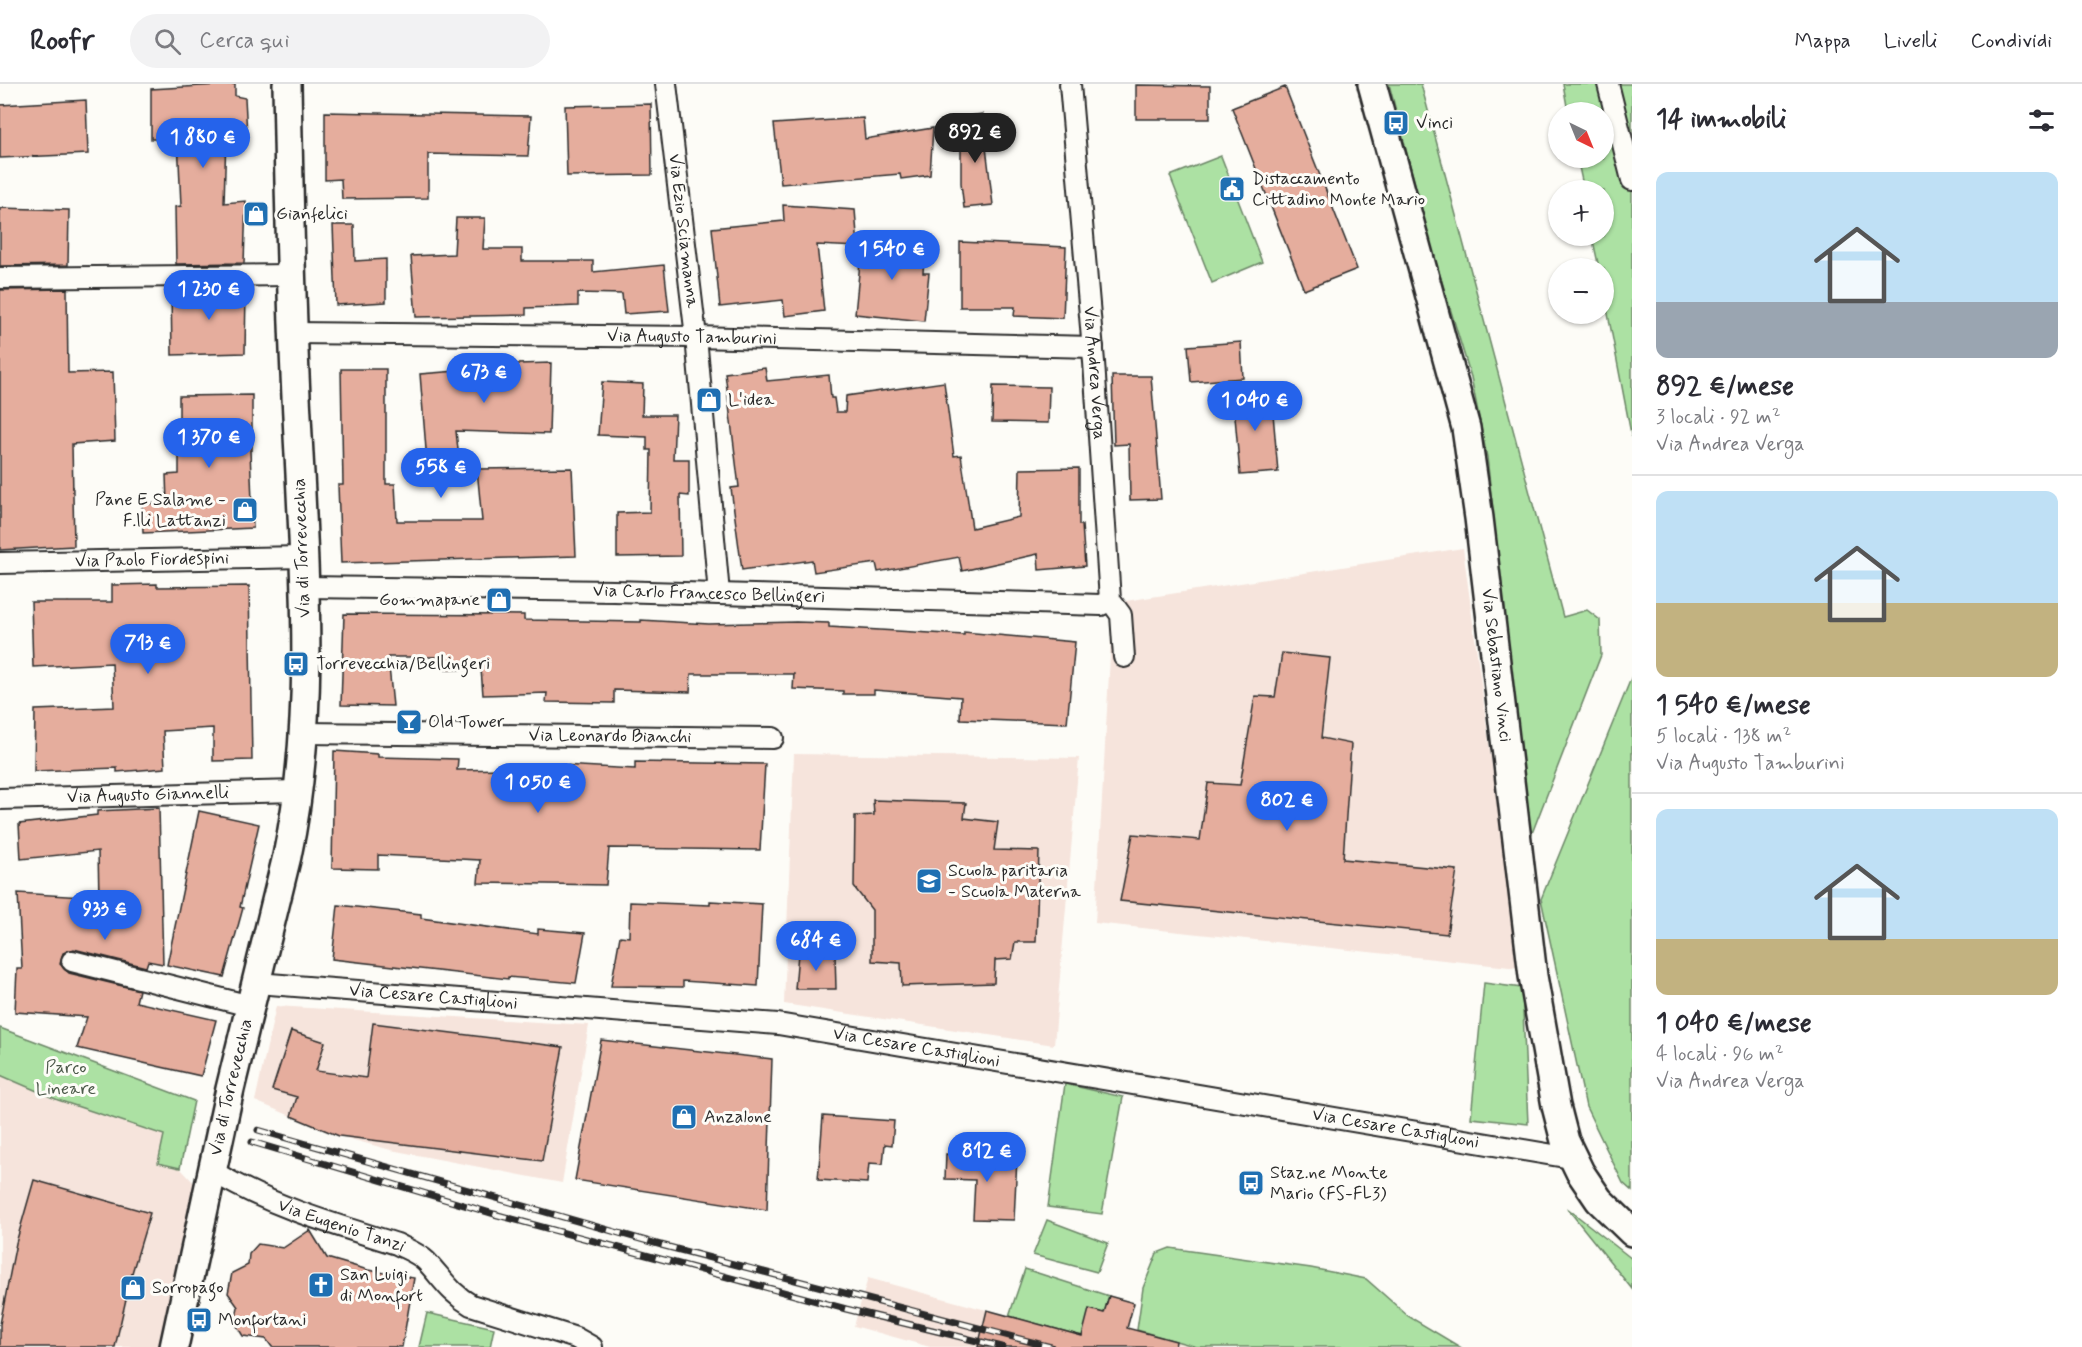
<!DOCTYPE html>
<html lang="it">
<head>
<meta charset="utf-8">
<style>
	body { margin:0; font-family:Mynerve,sans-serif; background:#f2f2f3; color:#2b2b33; height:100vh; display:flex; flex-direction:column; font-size:22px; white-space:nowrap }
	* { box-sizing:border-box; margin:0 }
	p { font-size:20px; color:#7c7c81 }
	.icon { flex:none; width:33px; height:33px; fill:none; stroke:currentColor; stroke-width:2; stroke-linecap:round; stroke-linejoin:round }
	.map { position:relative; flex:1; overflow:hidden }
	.panel { display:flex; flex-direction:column; background:#fff; width:450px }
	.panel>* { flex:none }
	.needle { width:39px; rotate:137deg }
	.buttons { position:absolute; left:1548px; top:18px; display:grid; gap:12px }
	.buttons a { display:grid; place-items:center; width:66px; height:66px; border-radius:50%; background:#fff; box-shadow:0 2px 4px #0004; font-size:30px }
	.price { position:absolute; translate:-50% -51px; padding:0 14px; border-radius:21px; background:#2563eb; color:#fff; font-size:20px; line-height:39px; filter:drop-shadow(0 2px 3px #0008) }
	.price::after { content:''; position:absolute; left:50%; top:36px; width:18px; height:14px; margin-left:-9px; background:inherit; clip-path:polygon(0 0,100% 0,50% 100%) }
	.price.on { background:#222; color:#fff }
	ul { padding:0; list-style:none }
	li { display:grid; align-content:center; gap:12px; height:318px; padding:0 24px }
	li+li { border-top:2px solid #e1e1e2 }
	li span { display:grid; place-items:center; height:186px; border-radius:12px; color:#555 }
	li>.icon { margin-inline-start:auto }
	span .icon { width:108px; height:108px; fill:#fffc; stroke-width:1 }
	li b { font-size:26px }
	h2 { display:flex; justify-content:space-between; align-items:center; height:72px; padding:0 24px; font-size:26px }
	header { display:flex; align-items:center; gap:36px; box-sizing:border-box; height:84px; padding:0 30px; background:#fff; border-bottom:2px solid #e1e1e2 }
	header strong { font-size:28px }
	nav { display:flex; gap:33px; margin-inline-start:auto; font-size:21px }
	.search { width:420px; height:54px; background:#f2f2f3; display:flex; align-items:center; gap:15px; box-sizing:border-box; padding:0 21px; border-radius:33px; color:#7c7c81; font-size:22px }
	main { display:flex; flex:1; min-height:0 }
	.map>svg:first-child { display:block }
</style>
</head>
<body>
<header>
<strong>Roofr</strong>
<div class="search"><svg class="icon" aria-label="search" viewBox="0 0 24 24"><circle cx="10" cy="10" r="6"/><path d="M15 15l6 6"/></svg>Cerca qui</div>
<nav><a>Mappa</a><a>Livelli</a><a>Condividi</a></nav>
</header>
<main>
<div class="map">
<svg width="1632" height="1263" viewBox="0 0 1632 1263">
	<rect width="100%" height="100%" fill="#fdfcf7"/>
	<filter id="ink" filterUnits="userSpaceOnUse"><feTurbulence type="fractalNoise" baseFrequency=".0167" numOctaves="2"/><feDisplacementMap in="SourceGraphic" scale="12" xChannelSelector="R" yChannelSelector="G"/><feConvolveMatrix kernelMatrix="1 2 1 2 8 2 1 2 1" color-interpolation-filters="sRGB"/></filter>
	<g filter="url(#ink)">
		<path fill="#f6e4dc" d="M1463 464 1519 884 1095 839 1113 519Z
			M794 670 1079 674 1054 961 784 920Z
			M276 922 589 941 562 1099 391 1066 339 1052 255 1017Z
			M0 991 58 1016 164 1051 158 1079 180 1084 195 1100 159 1263H0Z
			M868 1194 1082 1252 1104 1229 1109 1212 1134 1219 1128 1244 1197 1263H930L854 1242Z"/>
		<path fill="#ace1a3" stroke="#6c8667" stroke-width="1.5" d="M1389 0H1421L1563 533 1587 526 1600 536 1601 571 1529 757 1487 373 1471 293 1429 155Z
			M1563 0H1632V355L1604 209V184H1599L1592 152H1604V106H1584L1577 74H1604V28H1568Z
			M1221 72 1262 178 1212 199 1170 92Z
			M1632 592V1107L1623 1099 1586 1023 1541 815Z
			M1484 899 1522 904 1528 1040 1471 1034Z
			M0 944 194 1017 180 1084 158 1079 164 1051 58 1016 0 991Z
			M1065 1000 1123 1013 1102 1130 1048 1123Z
			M1567 1124 1632 1175V1205Z
			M1047 1136 1108 1159 1097 1188 1033 1171Z
			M1170 1164 1311 1184 1366 1195 1408 1232 1460 1263H1197L1137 1246 1143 1204 1157 1169Z
			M1025 1185 1109 1212 1104 1229 1082 1252 1009 1232Z
			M427 1229 494 1244 490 1263H419Z"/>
		<path fill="#e5ad9d" stroke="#2b2b2b" stroke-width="1.5" d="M235 0V12L245 14 247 50 226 52 224 119 246 117 244 179 176 180 175 123 181 122 178 55H151V5Z
			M1136 1 1210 2V35H1136Z
			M1285 3 1357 185 1304 206 1232 24Z
			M86 16 88 70 0 74V21Z
			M651 20 652 91 567 92 565 22Z
			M325 28 531 32 528 72 428 70V114L342 115 341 95 325 96Z
			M982 30 993 121 964 124 961 99V33Z
			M863 34 865 55 933 44 930 91 901 95 900 90 781 100 774 40Z
			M783 121 855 126 858 163 817 161 824 227 785 232 783 216 720 223 712 144 784 137Z
			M0 124 69 126 68 181 0 182Z
			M456 134H485L483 165H522V177H593V188L664 181 669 227 624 230 622 210 578 209V222L526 224V231L416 233 411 172 454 170Z
			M333 141H354L355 177 386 175V218L336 221Z
			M862 158H925L923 189H929L924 237 855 230Z
			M960 158 1066 163 1063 234 1014 232 1015 223H960Z
			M243 203 246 205 245 269 172 271 171 206Z
			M67 205 68 289 113 288 115 357 72 360 74 462 0 466V206Z
			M1241 258 1243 294 1191 298 1188 262Z
			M551 279 549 350 456 347 459 375 427 378 420 290 482 285V281Z
			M765 284 767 297 829 291 831 314H834L836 328H845L846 312 944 298 954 372 961 371 972 444 1019 433 1020 385 1079 384V441H1082L1085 482 1039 486 1038 470 962 487 959 473 878 488 876 479 814 488 812 476 742 486 731 404 739 403 725 289Z
			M341 285H386V400H395L397 437H482L477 385 572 384 576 472 341 479 338 401H343Z
			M1112 292H1151L1161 415 1130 416 1129 360 1114 361Z
			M602 298 643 300 642 331H675L673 375H689V412L680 411 681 472 617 473V429L650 428 651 366H647V353L598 351Z
			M993 302 1049 303 1048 339 992 338Z
			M1271 306 1278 388 1240 391 1233 309Z
			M252 311V366H250L253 444 143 449 142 420 167 419 166 391 179 390V312Z
			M157 500V503L249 502 252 676 213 677V644L163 647 165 684 117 688V684L34 687 35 626 114 623 112 579 33 583 31 518H112V501Z
			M344 530 524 531V536L641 538V536L709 540 796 538 829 539V543L964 551V548L1075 558 1067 639 960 635 961 613 874 606V610H843V607L793 605 794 590H691L690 608 614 606V619L546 618 547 609 483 611 481 585 445 586V573H388L393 622 341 621Z
			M1282 569 1330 574 1321 654 1351 660 1343 775 1457 786 1447 850 1120 817 1133 750 1200 756 1208 699 1240 701 1255 612 1275 613Z
			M334 667 378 670V673L458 675 457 686 561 684V681L635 685V678L765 680 760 766 609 764 606 801 478 799 480 776 378 771V785L332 784Z
			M873 716 966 719 964 734 998 738 994 766 1039 767 1036 858H1015L1012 875 995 876 994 899 902 902 901 879 872 877V826L854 803 855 732 874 731Z
			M159 724 163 880 148 877 146 883 74 865 63 869 60 880 69 889 139 906 136 918 216 936 201 992 77 964 87 933 15 928 17 885H22L18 809 99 814 98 767 21 775 19 740 97 731V727Z
			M199 727 259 740 240 823 243 824 224 893 167 881Z
			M710 817 762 820 758 902 683 897V903L611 902 620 852 629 853 630 818 710 821Z
			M338 821 421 830V834L538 850V845L585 849 576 899 508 893V895L332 875Z
			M798 869 835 870 836 905H795Z
			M373 939 563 963 542 1077 339 1052 291 1032 297 1013 272 1006 291 947 325 958 316 987 366 994Z
			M601 956 772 975 767 1126 575 1096Z
			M823 1032 894 1037 892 1061 885 1060 883 1080 869 1079 867 1099 818 1096Z
			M946 1070 1017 1073 1014 1136 973 1135 975 1096 945 1095Z
			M34 1096 150 1129 132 1189 115 1263H0V1240L16 1159Z
			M310 1146 327 1174 368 1186 414 1194 402 1263H272L266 1255 243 1252 235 1239 238 1223 228 1209 232 1189 248 1181 249 1170 258 1160 283 1164Z
			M1109 1212 1134 1219 1127 1244 1176 1257 1175 1263H978L987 1226 1082 1252 1089 1225 1104 1229Z"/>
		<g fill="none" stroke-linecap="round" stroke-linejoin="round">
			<g stroke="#2b2b2b" stroke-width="24">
				<g id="street">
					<path id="s1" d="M666 0 696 253 719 510"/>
					<path id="s2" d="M1070 0 1094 278 1110 516 1121 531 1124 573"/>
					<path d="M1608 0 1632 96"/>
					<path d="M0 194 290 191"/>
					<path id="s3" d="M292 249 696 253 1093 263"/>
					<path id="s4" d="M0 479 304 473"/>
					<path id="s5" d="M305 503 614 507 1101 521 1110 516"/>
					<path id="s6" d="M302 649 773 654"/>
					<path id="s7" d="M0 715 298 707"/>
					<path d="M72 877 250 922"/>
					<path id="s8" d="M257 899 778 940 1571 1074"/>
					<path id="s9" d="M212 1087C270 1122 332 1140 397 1160 406 1165 418 1169 426 1177 442 1194 450 1209 471 1221L576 1254 592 1263"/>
				</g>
			</g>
			<g stroke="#2b2b2b" stroke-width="32">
				<g id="secondary">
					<path id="s10" d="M1372 0 1466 344 1479 434 1533 892 1556 1022 1565 1057 1580 1088 1599 1116 1632 1148"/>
					<path id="s11" d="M174 1263 230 1005 287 772C317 632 304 474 297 332 291 221 289 111 287 0"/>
				</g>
			</g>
			<use href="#street" stroke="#fdfcf7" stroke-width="20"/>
			<use href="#secondary" stroke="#fdfcf7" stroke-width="27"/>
			<g stroke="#2b2b2b" stroke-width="7">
				<path id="rail" d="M258 1046 661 1161 1051 1263
					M252 1058 494 1130 846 1225 1002 1263"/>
			</g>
			<use href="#rail" stroke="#fdfcf7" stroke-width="4.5" stroke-dasharray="14" stroke-linecap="butt"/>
		</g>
	</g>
	<defs>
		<g id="bus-square" transform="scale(1.35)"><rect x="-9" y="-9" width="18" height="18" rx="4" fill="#1f6fb2" stroke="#fdfcf7"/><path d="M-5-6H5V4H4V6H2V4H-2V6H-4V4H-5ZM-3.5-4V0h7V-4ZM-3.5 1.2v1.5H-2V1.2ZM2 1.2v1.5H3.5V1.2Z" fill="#fff"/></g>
		<g id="civic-square" transform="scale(1.35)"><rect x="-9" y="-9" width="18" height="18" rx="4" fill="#1f6fb2" stroke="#fdfcf7"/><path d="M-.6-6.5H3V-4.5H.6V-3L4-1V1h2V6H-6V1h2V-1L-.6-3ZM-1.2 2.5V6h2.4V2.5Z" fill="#fff"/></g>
		<g id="shop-square" transform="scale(1.35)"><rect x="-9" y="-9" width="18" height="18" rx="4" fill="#1f6fb2" stroke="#fdfcf7"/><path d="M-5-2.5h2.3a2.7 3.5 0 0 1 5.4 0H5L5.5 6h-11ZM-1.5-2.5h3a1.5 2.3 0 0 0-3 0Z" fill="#fff"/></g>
		<g id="bar-square" transform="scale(1.35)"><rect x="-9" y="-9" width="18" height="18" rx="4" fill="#1f6fb2" stroke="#fdfcf7"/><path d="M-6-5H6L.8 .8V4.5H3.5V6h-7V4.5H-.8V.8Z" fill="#fff"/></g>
		<g id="school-square" transform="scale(1.35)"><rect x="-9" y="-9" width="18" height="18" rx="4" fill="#1f6fb2" stroke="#fdfcf7"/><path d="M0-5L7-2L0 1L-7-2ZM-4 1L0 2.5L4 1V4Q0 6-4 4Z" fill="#fff"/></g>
		<g id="church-square" transform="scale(1.35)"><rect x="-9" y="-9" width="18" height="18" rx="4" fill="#1f6fb2" stroke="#fdfcf7"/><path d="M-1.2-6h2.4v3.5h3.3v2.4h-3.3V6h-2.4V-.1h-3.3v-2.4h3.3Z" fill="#fff"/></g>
	</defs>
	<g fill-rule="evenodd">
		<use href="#bus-square" x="1396" y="39"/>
		<use href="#civic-square" x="1232" y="105"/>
		<use href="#shop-square" x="256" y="130"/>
		<use href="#shop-square" x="709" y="316"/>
		<use href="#shop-square" x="245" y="426"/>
		<use href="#shop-square" x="499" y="516"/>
		<use href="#bus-square" x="296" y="580"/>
		<use href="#bar-square" x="409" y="638"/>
		<use href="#school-square" x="929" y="797"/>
		<use href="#shop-square" x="684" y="1033"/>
		<use href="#bus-square" x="1251" y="1099"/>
		<use href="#church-square" x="321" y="1201"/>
		<use href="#shop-square" x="133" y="1204"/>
		<use href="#bus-square" x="199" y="1236"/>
	</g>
	<g text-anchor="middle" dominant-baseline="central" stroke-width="6" stroke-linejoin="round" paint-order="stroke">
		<g font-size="18" fill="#2b2b2b" stroke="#fdfcf7" text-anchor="start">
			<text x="1416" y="39">Vinci</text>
			<text x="1252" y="95">Distaccamento<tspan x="1252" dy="21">Cittadino Monte Mario</tspan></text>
			<text x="276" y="130">Gianfelici</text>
			<text x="728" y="316">L'idea</text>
			<text x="226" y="416" text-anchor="end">Pane E Salame -<tspan x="226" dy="21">F.lli Lattanzi</tspan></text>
			<text x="480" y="516" text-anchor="end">Gommapane</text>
			<text x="316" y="580">Torrevecchia/Bellingeri</text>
			<text x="428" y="638">Old Tower</text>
			<text x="948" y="787">Scuola paritaria<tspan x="948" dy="21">- Scuola Materna</tspan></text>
			<text x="704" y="1033">Anzalone</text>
			<text x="1270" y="1089">Staz.ne Monte<tspan x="1270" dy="21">Mario (FS-FL3)</tspan></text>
			<text x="340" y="1191">San Luigi<tspan x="340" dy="21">di Monfort</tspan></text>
			<text x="152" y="1204">Sorropago</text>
			<text x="218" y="1236">Monfortani</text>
		</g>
		<g font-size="18" fill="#2b2b2b" stroke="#fdfcf7">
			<text stroke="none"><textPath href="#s1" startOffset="148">Via Ezio Sciamanna</textPath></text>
			<text stroke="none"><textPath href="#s3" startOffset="400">Via Augusto Tamburini</textPath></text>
			<text stroke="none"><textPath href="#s2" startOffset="290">Via Andrea Verga</textPath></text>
			<text transform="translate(302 464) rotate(-92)">Via di Torrevecchia</text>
			<text stroke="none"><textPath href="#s4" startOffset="152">Via Paolo Fiordespini</textPath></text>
			<text stroke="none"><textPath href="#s5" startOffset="404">Via Carlo Francesco Bellingeri</textPath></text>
			<text stroke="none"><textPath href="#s10" startOffset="596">Via Sebastiano Vinci</textPath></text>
			<text stroke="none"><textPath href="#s6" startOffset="308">Via Leonardo Bianchi</textPath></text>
			<text stroke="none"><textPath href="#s7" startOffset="148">Via Augusto Giannelli</textPath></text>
			<text stroke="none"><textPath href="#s8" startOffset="177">Via Cesare Castiglioni</textPath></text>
			<text stroke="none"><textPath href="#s8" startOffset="663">Via Cesare Castiglioni</textPath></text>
			<text stroke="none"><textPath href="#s11" startOffset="266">Via di Torrevecchia</textPath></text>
			<text stroke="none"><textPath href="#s8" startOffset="1149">Via Cesare Castiglioni</textPath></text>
			<text stroke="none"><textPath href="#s9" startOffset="141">Via Eugenio Tanzi</textPath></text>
		</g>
		<g font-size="18" fill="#4b5849" stroke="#fdfcf7">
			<text x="66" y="984">Parco<tspan x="66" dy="21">Lineare</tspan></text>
		</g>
	</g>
</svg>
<div class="buttons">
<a><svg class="needle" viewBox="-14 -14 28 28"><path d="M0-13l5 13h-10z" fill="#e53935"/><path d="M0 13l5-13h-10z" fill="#7c7c81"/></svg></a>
<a>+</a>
<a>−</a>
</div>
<b class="price on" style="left:975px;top:80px">892 €</b>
<b class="price" style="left:203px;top:85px">1 880 €</b>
<b class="price" style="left:892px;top:197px">1 540 €</b>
<b class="price" style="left:209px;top:237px">1 230 €</b>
<b class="price" style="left:484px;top:320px">673 €</b>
<b class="price" style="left:1255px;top:348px">1 040 €</b>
<b class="price" style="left:209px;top:385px">1 370 €</b>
<b class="price" style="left:441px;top:415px">558 €</b>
<b class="price" style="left:148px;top:591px">713 €</b>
<b class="price" style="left:538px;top:730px">1 050 €</b>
<b class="price" style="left:1287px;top:748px">802 €</b>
<b class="price" style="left:105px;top:857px">933 €</b>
<b class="price" style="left:816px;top:888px">684 €</b>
<b class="price" style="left:987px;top:1099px">812 €</b>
</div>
<section class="panel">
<h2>14 immobili<svg class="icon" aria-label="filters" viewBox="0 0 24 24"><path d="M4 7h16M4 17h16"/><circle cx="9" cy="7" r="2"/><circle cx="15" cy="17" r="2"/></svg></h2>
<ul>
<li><span style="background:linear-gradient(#bfe0f5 70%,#9aa5b1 0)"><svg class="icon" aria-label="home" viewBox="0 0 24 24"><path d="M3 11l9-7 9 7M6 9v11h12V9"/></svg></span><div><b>892 €/mese</b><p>3 locali · 92 m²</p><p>Via Andrea Verga</p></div></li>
<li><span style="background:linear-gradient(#bfe0f5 60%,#c2b280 0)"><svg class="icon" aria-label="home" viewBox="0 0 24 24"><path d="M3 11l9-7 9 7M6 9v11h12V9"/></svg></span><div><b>1 540 €/mese</b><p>5 locali · 138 m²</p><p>Via Augusto Tamburini</p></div></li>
<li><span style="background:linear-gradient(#bfe0f5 70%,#c2b280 0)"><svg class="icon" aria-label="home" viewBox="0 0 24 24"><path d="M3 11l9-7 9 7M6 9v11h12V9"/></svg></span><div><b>1 040 €/mese</b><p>4 locali · 96 m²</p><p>Via Andrea Verga</p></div></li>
</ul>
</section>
</main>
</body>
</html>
